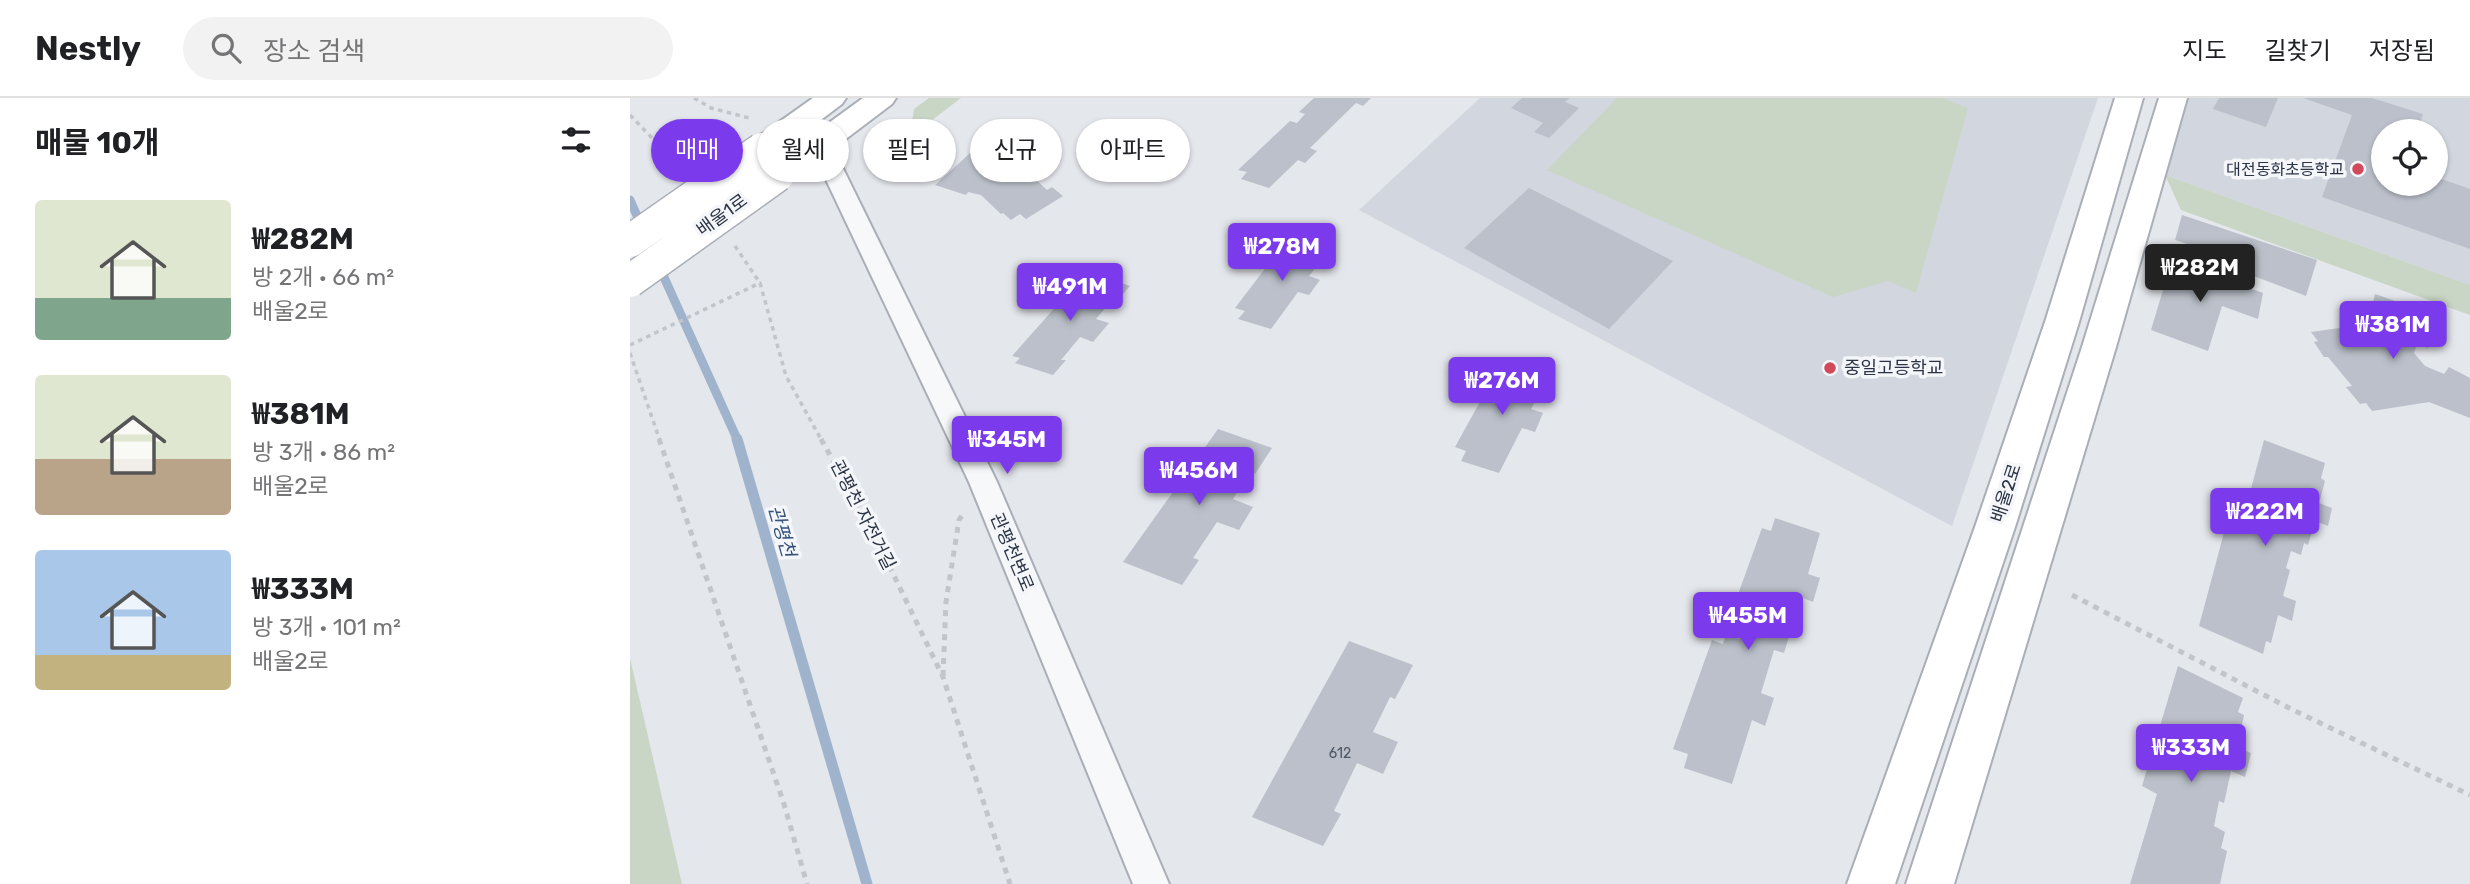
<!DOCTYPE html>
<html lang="ko">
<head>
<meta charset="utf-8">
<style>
	body { margin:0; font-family:Rubik,"Noto Sans KR",sans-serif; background:#f2f2f2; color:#202124; height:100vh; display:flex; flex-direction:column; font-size:26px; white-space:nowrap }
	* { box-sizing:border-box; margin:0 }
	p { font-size:23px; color:#757577 }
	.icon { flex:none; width:38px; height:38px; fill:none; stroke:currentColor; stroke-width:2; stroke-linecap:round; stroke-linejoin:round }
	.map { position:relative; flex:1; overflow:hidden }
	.panel { display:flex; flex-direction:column; background:#fff; width:630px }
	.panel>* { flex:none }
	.top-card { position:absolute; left:21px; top:21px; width:665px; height:63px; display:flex; gap:14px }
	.buttons { position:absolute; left:1741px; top:21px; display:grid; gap:14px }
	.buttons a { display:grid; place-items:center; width:77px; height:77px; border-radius:50%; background:#fff; box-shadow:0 2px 5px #0004; font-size:35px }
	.price { position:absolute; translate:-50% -60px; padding:0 16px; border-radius:7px; background:#7c3aed; color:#fff; font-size:23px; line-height:46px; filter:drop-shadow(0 2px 4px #0008) }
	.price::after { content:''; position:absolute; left:50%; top:42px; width:21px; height:16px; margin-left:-10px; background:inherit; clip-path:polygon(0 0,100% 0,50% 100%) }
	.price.active { background:#222; color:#fff }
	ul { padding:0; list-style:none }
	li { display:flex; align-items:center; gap:21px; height:175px; padding:0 35px }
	li span { display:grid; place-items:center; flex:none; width:196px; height:140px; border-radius:7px; color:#555 }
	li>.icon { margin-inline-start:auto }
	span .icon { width:84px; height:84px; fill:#fffc; stroke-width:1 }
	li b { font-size:30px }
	h2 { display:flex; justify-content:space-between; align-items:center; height:84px; padding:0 35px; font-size:30px }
	.chip { padding:0 24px; border-radius:32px; background:#fff; box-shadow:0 2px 5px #0004; font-size:24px; line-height:63px }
	.chip.active { background:#7c3aed; color:#fff }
	header { display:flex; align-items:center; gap:42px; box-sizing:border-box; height:98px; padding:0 35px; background:#fff; border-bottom:2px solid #e0e0e0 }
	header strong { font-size:33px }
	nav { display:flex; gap:38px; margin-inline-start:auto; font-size:24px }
	.search { width:490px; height:63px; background:#f2f2f2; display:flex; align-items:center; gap:18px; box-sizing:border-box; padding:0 24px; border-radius:38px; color:#757577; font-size:26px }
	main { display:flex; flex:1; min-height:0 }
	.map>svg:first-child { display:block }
</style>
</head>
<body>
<header>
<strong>Nestly</strong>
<div class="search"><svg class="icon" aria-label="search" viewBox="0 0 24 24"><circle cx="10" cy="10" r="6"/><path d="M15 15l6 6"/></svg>장소 검색</div>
<nav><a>지도</a><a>길찾기</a><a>저장됨</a></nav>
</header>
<main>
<section class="panel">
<h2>매물 10개<svg class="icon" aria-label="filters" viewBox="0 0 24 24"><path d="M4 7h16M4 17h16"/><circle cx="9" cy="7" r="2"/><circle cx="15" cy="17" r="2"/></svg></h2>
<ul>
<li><span style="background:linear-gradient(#dfe7d0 70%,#7fa58c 0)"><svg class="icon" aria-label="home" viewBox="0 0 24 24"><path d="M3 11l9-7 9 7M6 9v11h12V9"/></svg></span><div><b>₩282M</b><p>방 2개 · 66 m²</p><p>배울2로</p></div></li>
<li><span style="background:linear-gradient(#dfe7d0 60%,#b9a48a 0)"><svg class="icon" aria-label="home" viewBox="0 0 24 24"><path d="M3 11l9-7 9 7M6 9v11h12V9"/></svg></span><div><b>₩381M</b><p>방 3개 · 86 m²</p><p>배울2로</p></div></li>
<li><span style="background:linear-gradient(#a9c7e8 75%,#c2b280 0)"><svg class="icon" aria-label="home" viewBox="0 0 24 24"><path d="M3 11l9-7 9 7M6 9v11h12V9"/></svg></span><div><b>₩333M</b><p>방 3개 · 101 m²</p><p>배울2로</p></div></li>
</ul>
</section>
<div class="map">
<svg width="1840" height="786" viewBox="0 0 1840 786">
	<rect width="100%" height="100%" fill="#e4e7ec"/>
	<path fill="#d2d6de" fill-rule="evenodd" d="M850 0H1468L1322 428 729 112Z
		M1557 0H1840V187L1535 77ZM1754 33H1806V86H1754Z"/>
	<path fill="#c9d6c5" d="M299 0H331L293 29 282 24 284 11Z
		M987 0H1312L1338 10 1286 195 1258 183 1203 199 917 72Z
		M1535 77 1840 187V217L1551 112Z
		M0 560 52 786H0Z"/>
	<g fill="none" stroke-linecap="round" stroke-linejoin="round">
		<path stroke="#9fb4cc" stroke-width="9" d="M0 102 12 129
			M28 166 108 343"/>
		<path stroke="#9fb4cc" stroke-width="11" d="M107 341 237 786"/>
	</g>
	<path fill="#bbc0ca" d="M684 0H741L733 8 726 5 680 50 687 53 675 65 668 62 639 90 611 81 617 74 608 72 660 23 667 25 675 16 669 14Z
		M892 0H940L935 4 949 10 919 40 904 34 913 25 881 10Z
		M1589 0H1648L1636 29 1583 11Z
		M1673 0H1742L1793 16 1788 33H1754V86H1806V79L1840 91V151L1692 99 1722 17Z
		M384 24 422 34 411 45 406 43 390 59 400 61 392 69 417 92 422 89 433 98 396 121 390 116 381 122 373 115 371 116 351 97 338 94 336 97 305 87 360 37Z
		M899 90 1043 163 979 231 834 150Z
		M1552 117 1687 162 1676 198 1608 172 1612 164 1545 142Z
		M667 139 701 150 679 178 690 182 679 197 668 194 641 231 608 221 615 213 605 210 653 147 660 149Z
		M1542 162 1633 195 1628 221 1592 208 1578 253 1521 232Z
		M464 175 500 188 486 204 481 203 466 221 479 225 463 244 450 239 431 262H436L423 277 385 265 390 260 382 258 452 179 459 181Z
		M1745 196 1799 215 1796 222 1806 225 1798 250 1787 246 1784 255 1795 268 1814 276 1819 269 1840 280V320L1799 304 1742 313 1736 305 1730 306 1716 289 1722 288 1698 259H1694L1684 244 1688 243 1681 234 1738 226Z
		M881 264 919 277 901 311 913 315 905 334 892 330 869 375 831 363 836 353 825 349 867 273 875 275Z
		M588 331 642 350 625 376 620 374 603 401 623 409 609 432 587 424 563 460 569 462 552 487 493 464Z
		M1634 342 1695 365 1691 380 1695 383 1689 405 1702 410 1698 428 1685 423 1678 447 1674 445 1671 457 1661 453 1656 470 1660 472 1653 498 1666 503 1662 523 1648 517 1641 545 1636 543 1633 556 1569 528 1596 427 1610 432Z
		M1145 420 1190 435 1178 476 1190 480 1183 504 1171 499 1154 555 1144 552 1131 595 1144 600 1135 628 1122 622 1102 686 1054 670 1058 656 1043 651 1082 542 1093 546 1096 536 1109 541 1113 529 1098 524 1132 430 1141 433Z
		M719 543 783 567 765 601 760 599 743 634 768 644 753 676 727 665 704 713 711 716 693 748 622 719Z
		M1548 568 1613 600 1608 614 1614 617 1607 649 1621 655 1615 679 1601 673 1594 705 1589 703 1584 728 1595 734 1591 750 1597 753 1590 786H1500L1527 696 1512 688Z"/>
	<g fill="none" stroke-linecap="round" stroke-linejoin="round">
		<g stroke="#a9aeb7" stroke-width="4">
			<path id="minor" d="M158 24 198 41 201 46 367 384 539 786H503L339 384 181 50 150 36 147 31 150 26Z"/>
		</g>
		<g stroke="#a9aeb7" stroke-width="4">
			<path id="secondary" d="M183 0H216L212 6 143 58 132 61 121 58 117 51 121 44Z
				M233 0H266L262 6 159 84 148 87 137 84 133 77 137 70Z
				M1485 0H1513L1449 224 1385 429 1265 786H1217L1345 429 1415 224Z
				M1529 0H1557L1486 249 1324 786H1276L1452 249Z"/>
		</g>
		<path stroke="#c2c5cb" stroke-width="3.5" stroke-dasharray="4.5 4.5" stroke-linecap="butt" d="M64 0 81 10 119 20
			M0 17 50 69
			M105 148 130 185
			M0 247 130 185 156 278 192 343
			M0 255 30 343"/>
		<path stroke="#c2c5cb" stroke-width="5" stroke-dasharray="6 6" stroke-linecap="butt" d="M29 341 154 706 177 786
			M191 341 239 426 313 579 380 786
			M1442 497 1661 611 1840 697
			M313 578 316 504 329 422 334 414"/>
		<use href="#minor" fill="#f7f8fa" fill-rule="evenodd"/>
		<use href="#secondary" fill="#fff" fill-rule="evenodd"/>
		<g stroke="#a9aeb7" stroke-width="35" stroke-linecap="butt">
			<path id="secondary-bridge" d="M0 143 132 51
				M0 183 148 77"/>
		</g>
		<use href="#secondary-bridge" stroke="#fff" stroke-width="32"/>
	</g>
	<g fill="#d1495b" stroke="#f4f6f9" stroke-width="2.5">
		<circle cx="1728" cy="71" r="7"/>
		<circle cx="1200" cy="270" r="7"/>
	</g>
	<g text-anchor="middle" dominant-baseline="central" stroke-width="7" stroke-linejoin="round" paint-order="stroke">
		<g font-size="14" fill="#4f5766">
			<text x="710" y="655">612</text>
		</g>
		<g font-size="16" fill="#2b3445" stroke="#f4f6f9" text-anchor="end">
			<text x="1714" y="71">대전동화초등학교</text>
		</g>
		<g font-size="18" fill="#2b3445" stroke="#f4f6f9">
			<text transform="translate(92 117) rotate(-36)">배울1로</text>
			<text transform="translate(1376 395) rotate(-72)">배울2로</text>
			<text transform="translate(233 417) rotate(63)">관평천 자전거길</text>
			<text transform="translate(382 454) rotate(67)">관평천변로</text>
		</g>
		<g font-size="18" fill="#2b3445" stroke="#f4f6f9" text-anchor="start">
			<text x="1214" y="270">중일고등학교</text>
		</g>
		<g font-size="19" font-style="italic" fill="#34527a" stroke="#f4f6f9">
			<text transform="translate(152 433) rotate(74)">관평천</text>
		</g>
	</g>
</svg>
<div class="buttons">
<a><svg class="icon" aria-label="locate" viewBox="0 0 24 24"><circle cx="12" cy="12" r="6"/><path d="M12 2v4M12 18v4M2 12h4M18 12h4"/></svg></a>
</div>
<b class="price" style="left:652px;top:185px">₩278M</b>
<b class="price active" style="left:1570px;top:206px">₩282M</b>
<b class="price" style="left:440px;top:225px">₩491M</b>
<b class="price" style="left:1763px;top:263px">₩381M</b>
<b class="price" style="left:872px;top:319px">₩276M</b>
<b class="price" style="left:377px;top:378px">₩345M</b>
<b class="price" style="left:569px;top:409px">₩456M</b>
<b class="price" style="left:1635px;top:450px">₩222M</b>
<b class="price" style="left:1118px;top:554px">₩455M</b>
<b class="price" style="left:1561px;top:686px">₩333M</b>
<div class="top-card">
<a class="chip active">매매</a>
<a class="chip">월세</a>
<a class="chip">필터</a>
<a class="chip">신규</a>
<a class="chip">아파트</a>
</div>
</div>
</main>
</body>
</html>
